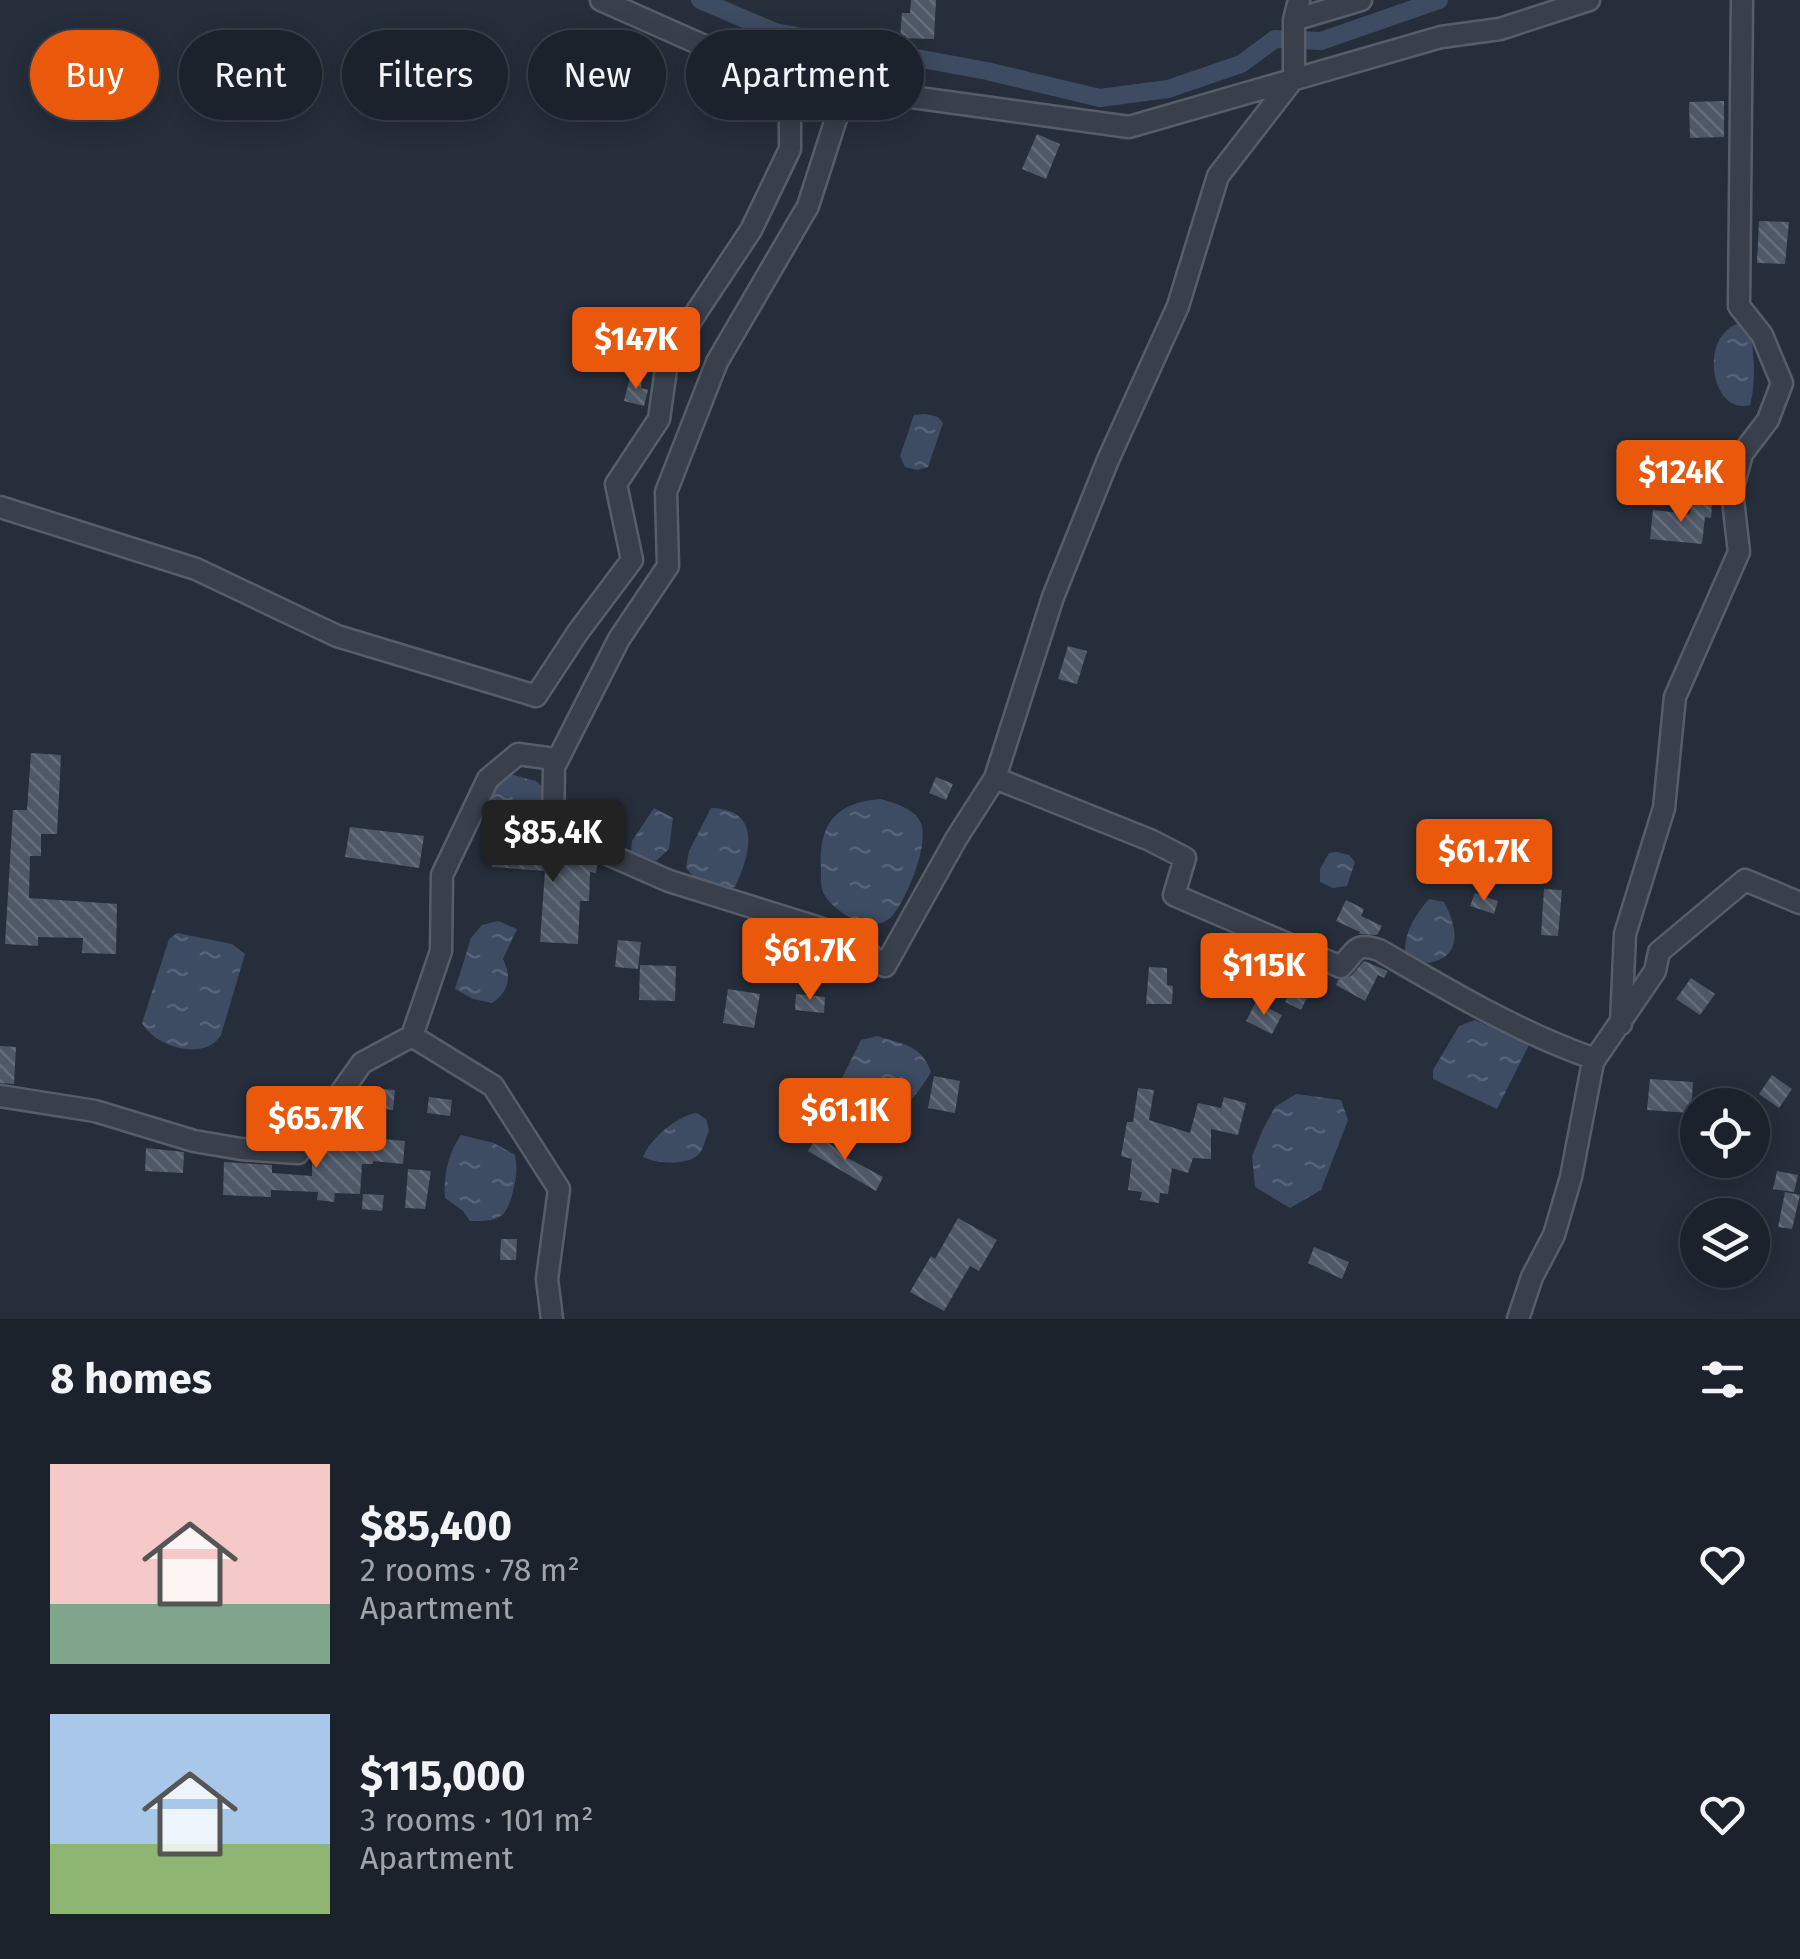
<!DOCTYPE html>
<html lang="en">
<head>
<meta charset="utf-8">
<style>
	body { margin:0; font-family:"Fira Sans",sans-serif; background:#292f38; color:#f1f3f6; height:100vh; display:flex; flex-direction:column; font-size:38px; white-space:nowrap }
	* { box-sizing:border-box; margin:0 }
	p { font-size:32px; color:#a0a4a9 }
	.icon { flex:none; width:55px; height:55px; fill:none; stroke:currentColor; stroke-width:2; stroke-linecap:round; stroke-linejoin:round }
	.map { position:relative; height:1319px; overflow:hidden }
	.panel { display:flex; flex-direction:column; background:#1c222c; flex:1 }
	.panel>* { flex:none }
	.top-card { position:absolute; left:30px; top:30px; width:1000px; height:90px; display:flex; gap:20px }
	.controls { position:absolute; left:1680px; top:1088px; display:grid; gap:20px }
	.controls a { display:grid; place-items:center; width:90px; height:90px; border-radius:50%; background:#1c222c; box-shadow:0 5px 25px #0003,0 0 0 2px #3a3f48; font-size:50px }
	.price { position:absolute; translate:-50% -85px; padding:0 22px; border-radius:10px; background:#ea580c; color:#fff; font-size:32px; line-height:65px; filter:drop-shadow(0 2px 5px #0008) }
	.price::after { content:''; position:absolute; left:50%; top:60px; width:30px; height:22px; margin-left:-15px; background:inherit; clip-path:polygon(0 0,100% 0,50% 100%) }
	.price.current { background:#222; color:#fff }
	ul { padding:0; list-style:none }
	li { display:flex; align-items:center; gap:30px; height:250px; padding:0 50px }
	li span { display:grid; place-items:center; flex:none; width:280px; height:200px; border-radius:0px; color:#555 }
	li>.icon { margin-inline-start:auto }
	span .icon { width:120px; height:120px; fill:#fffc; stroke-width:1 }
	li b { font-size:42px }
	h2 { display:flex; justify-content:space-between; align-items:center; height:120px; padding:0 50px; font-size:42px }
	.tag { padding:0 35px; border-radius:45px; background:#1c222c; box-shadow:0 5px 25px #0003,0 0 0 2px #3a3f48; font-size:35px; line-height:90px }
	.tag.current { background:#ea580c; color:#fff }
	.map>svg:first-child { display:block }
</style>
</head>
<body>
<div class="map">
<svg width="1800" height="1319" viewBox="0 0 1800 1319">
	<defs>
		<pattern id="water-ripples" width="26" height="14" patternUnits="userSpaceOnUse" patternTransform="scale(2.5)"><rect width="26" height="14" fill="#3d4b63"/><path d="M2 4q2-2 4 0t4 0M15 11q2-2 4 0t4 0" fill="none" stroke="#576378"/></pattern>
		<pattern id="building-back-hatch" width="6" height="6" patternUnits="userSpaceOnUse" patternTransform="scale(2.5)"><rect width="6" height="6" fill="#4e5867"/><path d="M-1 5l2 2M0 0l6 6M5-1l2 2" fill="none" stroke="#656e7b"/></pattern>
	</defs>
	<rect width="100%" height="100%" fill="#262e3b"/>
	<path fill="url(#water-ripples)" d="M1737 324 1748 326C1755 348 1756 383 1750 405 1712 416 1698 339 1737 324Z
		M926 414 938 417 943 423 928 467 917 470 905 467 900 456 914 415Z
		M507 773 535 781 546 789 543 808 534 814 511 812 493 806C490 791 493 781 507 773Z
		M881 799C894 803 913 808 920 821 931 841 907 898 893 915 880 930 858 924 844 914 837 909 826 900 823 892 820 886 821 875 821 869 818 824 836 802 881 799Z
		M654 808 673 818 669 849 656 861 631 853 632 841Z
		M711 808C762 809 751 853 735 887 717 892 697 883 686 868L689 851Z
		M1337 852 1349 855 1355 862 1347 886 1333 888 1320 882V869L1329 853Z
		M1429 899 1444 902C1458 928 1463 958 1427 963L1405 953C1404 932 1416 914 1429 899Z
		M498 921 517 929 503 959C512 977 509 991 492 1003L473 999 455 989 471 938 482 925Z
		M177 933 232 944 245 954 221 1035C205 1062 155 1047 142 1023L169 939Z
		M1475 1020 1529 1045 1497 1109 1433 1079V1070L1459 1026Z
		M877 1036C904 1045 921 1044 931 1072 914 1101 869 1157 835 1124L842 1078 861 1040Z
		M1296 1094 1341 1100 1348 1120 1321 1190 1290 1208 1255 1187 1252 1156 1263 1129 1275 1107Z
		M696 1113 706 1119 709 1130C706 1137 704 1147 700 1153 690 1166 656 1164 643 1157 650 1139 677 1116 696 1113Z
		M461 1135 494 1143 515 1155C517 1166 517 1175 514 1187 507 1217 502 1222 470 1221L463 1211 445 1198C443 1177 448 1153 461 1135Z"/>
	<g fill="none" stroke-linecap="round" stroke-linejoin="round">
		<path stroke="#3d4b63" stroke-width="18" d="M700 0 775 32 987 71 1100 98 1168 89 1241 64 1275 39 1321 41 1439 0"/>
	</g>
	<path fill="url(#building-back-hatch)" d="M911 0H936L934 39 900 38 902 13H910Z
		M1724 101V137L1690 138 1689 102Z
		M1037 134 1060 144 1046 179 1022 169Z
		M1759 221 1789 222 1785 264 1757 263Z
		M630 377 642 380 641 388 648 390 644 406 624 401Z
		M1691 503 1712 505 1711 518 1705 517 1702 544 1650 539 1653 510 1690 514Z
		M1068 646 1087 651 1077 684 1058 679Z
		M31 753 61 755 57 834H41V856H30L29 898 117 904 116 954 82 953 83 938 38 937V946L5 944 13 810H27Z
		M936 777 953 784 946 800 929 793Z
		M350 827 424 836 419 868 345 857Z
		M543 841 597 864 596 873 590 872 589 901H580L578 944 540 942 545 871 492 867 494 842 543 846Z
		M1544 889 1562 890 1558 936 1541 935Z
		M1475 893 1498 901 1494 914 1470 906Z
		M1346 900 1364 909 1361 916 1382 926 1377 935 1359 934 1360 932 1336 921Z
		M618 940 641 942 638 969 615 967Z
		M1364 961 1388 971 1384 978 1378 975 1365 1001 1336 985 1338 980 1351 976Z
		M640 965 676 966 675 1001 639 1000Z
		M1149 967 1167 968V985L1173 986 1172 1004H1146Z
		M1691 978 1715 994 1700 1015 1676 999Z
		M1296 982 1311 990 1301 1010 1285 1002Z
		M728 989 760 994 754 1028 723 1023Z
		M796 994 825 997 824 1013 795 1010Z
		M1256 1002 1282 1015 1272 1034 1246 1021Z
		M0 1046 16 1047 14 1084 0 1083Z
		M1772 1075 1792 1089 1779 1108 1759 1094Z
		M934 1076 960 1081 955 1113 928 1108Z
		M1650 1079 1693 1082 1691 1113 1647 1110Z
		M366 1088 395 1090 393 1110 364 1107Z
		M1138 1088 1154 1090 1149 1120 1190 1133 1198 1103 1221 1108 1224 1097 1246 1103 1238 1135 1211 1129V1159L1193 1158 1188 1173 1172 1168 1168 1194 1160 1193 1159 1203 1140 1200 1142 1192 1128 1190 1132 1159 1121 1156 1127 1122H1133Z
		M429 1097 452 1100 450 1116 427 1113Z
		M344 1136 405 1141 403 1164 373 1161V1164H362L360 1194 335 1193 334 1202 317 1200 318 1192 271 1190V1197L223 1195 224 1162 272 1165V1173L312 1176V1156L318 1149 343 1150Z
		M817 1136 843 1152 842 1155 883 1177 876 1191 808 1151Z
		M146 1148 184 1152 183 1173 145 1171Z
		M408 1169 431 1171 425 1209 405 1208Z
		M1777 1171 1798 1175 1794 1192 1773 1189Z
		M1785 1192 1800 1195 1792 1229 1778 1227Z
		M363 1194 384 1195 382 1211 362 1209Z
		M958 1218 997 1240 979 1271 970 1266 944 1311 910 1292 931 1256 935 1259Z
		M501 1239H517L516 1260H500Z
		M1314 1247 1349 1262 1342 1279 1308 1263Z"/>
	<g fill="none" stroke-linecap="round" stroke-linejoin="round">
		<g stroke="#575e6a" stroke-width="25">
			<path id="street" d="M601 0 790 84 846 88 1129 127 1441 37 1500 29 1589 0
				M1294 20 1361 0
				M0 507 196 569 337 636 536 696 578 632 632 560 616 484 659 419 668 355 751 230 790 149V84
				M554 767 553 830 669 881 845 936 885 966 956 839 995 778 1053 597 1108 460 1178 306 1218 176 1294 78V20L1299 0
				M995 778 1150 840 1185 858 1174 895 1341 967C1356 951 1355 942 1379 950 1450 991 1517 1032 1595 1059
				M1621 1024 1625 934 1664 808 1675 697 1739 552 1732 491 1742 454 1768 420 1782 383 1762 335 1739 306 1742 0
				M0 1096 95 1111 194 1141 241 1149 298 1153 362 1063 412 1036
				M552 1319 547 1279 559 1189 493 1086 412 1036 441 951 442 875 488 779 518 754 554 759V767L619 639 668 566 666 492 717 362 808 206 846 88
				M1518 1319 1532 1277 1554 1235 1571 1177 1593 1062 1655 971 1659 952 1745 880 1800 903"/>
		</g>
		<use href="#street" stroke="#39404c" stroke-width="20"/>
	</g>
</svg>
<div class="controls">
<a><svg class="icon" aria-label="locate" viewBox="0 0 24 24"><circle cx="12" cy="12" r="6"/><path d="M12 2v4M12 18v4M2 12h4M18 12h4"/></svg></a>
<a><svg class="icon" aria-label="layers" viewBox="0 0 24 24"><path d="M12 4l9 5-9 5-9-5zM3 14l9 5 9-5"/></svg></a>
</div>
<b class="price" style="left:636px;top:392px">$147K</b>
<b class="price" style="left:1681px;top:525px">$124K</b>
<b class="price current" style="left:553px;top:885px">$85.4K</b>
<b class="price" style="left:1484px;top:904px">$61.7K</b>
<b class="price" style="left:810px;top:1003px">$61.7K</b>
<b class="price" style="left:1264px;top:1018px">$115K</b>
<b class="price" style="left:845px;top:1163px">$61.1K</b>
<b class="price" style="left:316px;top:1171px">$65.7K</b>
<div class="top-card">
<a class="tag current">Buy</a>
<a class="tag">Rent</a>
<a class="tag">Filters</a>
<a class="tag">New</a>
<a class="tag">Apartment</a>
</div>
</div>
<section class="panel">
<h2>8 homes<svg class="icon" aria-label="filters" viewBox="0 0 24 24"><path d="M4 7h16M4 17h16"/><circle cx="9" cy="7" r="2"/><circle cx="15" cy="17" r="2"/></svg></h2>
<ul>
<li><span style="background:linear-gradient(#f6c9c9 70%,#7fa58c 0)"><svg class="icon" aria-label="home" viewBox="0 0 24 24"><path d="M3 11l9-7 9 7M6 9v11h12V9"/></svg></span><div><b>$85,400</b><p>2 rooms · 78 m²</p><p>Apartment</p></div><svg class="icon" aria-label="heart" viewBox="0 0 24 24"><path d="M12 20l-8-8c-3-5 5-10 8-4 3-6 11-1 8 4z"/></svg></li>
<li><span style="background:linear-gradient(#a9c7e8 65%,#8fb573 0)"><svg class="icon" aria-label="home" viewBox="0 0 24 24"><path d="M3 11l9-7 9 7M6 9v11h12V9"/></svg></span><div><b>$115,000</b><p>3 rooms · 101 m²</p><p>Apartment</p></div><svg class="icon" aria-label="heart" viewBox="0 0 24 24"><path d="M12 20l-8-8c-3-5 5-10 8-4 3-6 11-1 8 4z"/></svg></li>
</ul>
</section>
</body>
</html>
